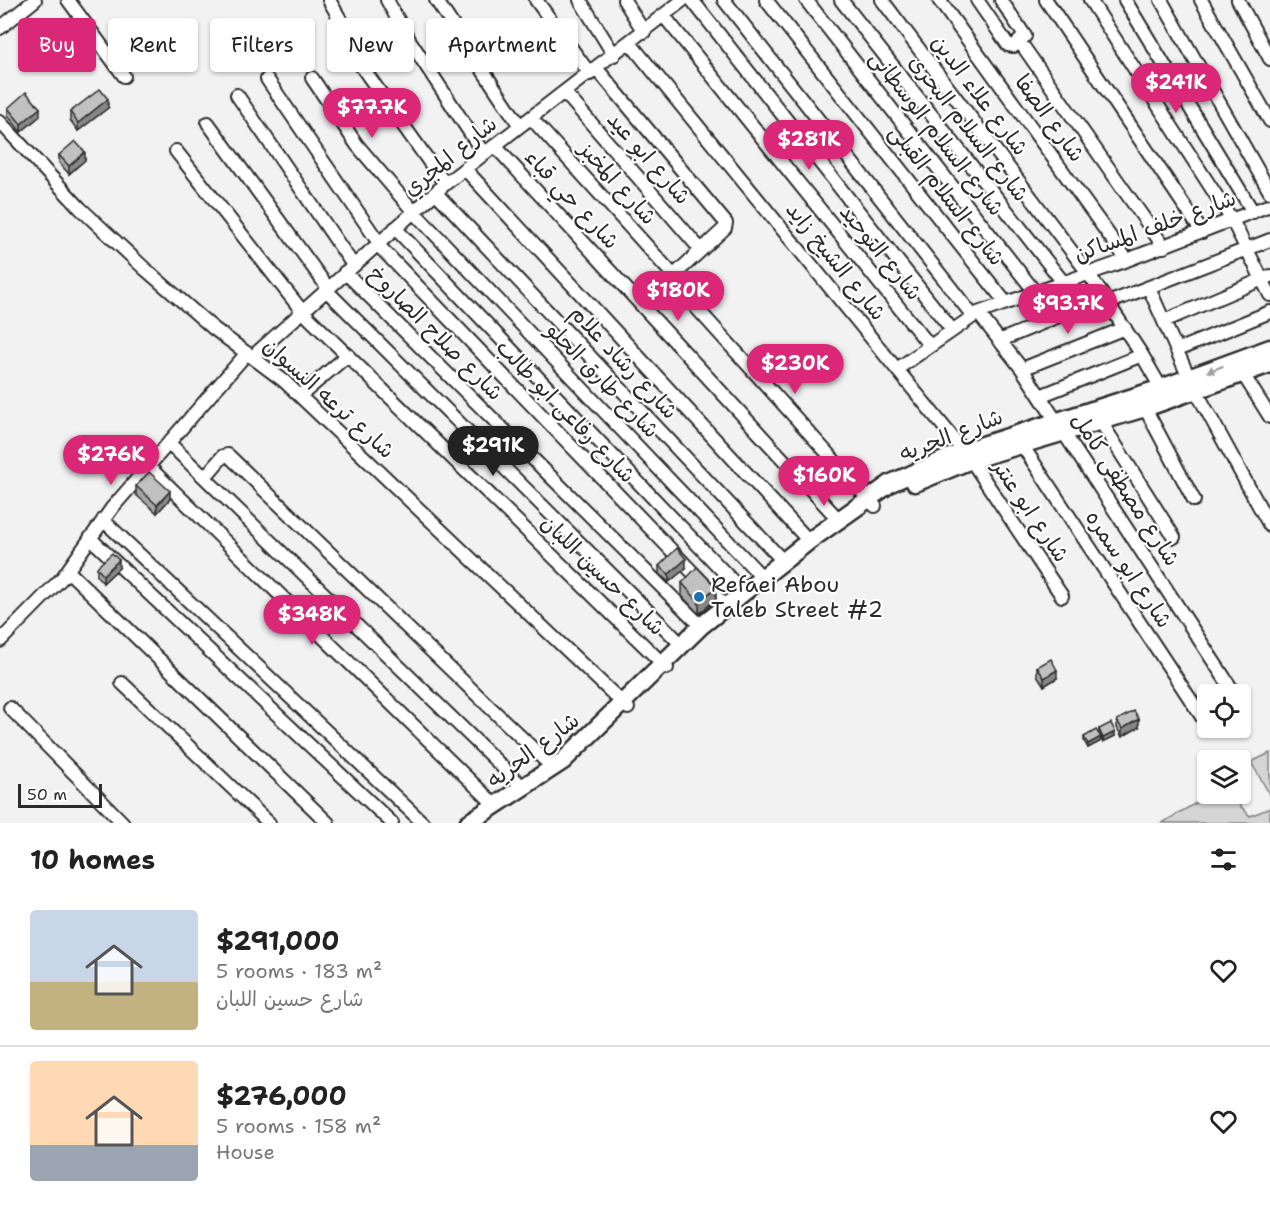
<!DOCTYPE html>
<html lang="en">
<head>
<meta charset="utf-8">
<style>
	body { margin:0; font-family:"Shantell Sans","Playpen Sans Arabic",sans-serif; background:#f2f2f2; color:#222; height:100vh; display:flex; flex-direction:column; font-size:22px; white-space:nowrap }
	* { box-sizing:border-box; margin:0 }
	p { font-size:20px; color:#767676 }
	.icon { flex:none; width:33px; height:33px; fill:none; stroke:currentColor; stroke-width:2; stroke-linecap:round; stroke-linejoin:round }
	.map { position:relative; height:823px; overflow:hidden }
	.details { display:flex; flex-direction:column; background:#fff; flex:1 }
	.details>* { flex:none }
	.hud { position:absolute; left:18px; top:18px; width:600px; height:54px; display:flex; gap:12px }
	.fabs { position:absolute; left:1197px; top:684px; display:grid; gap:12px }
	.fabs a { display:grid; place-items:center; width:54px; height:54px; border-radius:6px; background:#fff; box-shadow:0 2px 4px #0004; font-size:30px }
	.scale { position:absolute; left:18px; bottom:15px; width:84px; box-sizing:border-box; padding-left:6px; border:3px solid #2b2b2b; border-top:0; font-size:16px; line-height:21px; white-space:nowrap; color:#2b2b2b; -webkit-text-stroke:4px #fff; paint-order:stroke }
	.price { position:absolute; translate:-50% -51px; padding:0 14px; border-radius:21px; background:#db2777; color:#fff; font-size:20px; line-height:39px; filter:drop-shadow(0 2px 3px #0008) }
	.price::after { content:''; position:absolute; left:50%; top:36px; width:18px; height:14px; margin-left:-9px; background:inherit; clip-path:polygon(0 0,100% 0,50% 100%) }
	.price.on { background:#222; color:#fff }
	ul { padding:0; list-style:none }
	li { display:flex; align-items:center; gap:18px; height:150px; padding:0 30px }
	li+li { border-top:2px solid #e0e0e0 }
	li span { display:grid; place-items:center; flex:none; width:168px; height:120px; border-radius:6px; color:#555 }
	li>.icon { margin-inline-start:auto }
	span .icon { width:72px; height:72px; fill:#fffc; stroke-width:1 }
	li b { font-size:26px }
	h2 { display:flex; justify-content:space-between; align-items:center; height:72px; padding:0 30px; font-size:26px }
	.tag { padding:0 21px; border-radius:6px; background:#fff; box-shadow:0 2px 4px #0004; font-size:21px; line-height:54px }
	.tag.on { background:#db2777; color:#fff }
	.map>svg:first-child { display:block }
</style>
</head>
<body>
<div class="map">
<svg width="1270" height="823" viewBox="0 0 1270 823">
	<rect width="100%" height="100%" fill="#f2f2f2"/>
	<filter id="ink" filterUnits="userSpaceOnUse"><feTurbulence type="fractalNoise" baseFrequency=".0167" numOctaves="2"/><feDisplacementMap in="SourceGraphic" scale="12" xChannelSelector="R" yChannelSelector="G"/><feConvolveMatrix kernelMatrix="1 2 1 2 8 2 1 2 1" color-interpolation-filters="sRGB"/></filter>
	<g filter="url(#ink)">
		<path fill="#d5d5d5" stroke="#808080" stroke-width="1.5" d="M1270 753V795L1251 762Z
			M1211 794H1229L1250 816 1270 808V823H1162Z"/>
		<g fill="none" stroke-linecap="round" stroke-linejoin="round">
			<g stroke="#2b2b2b" stroke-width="16">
				<path id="street" d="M68 0 124 76
					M329 0 352 40V53L445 184
					M387 0 408 38 484 154
					M436 0 520 126
					M536 0 590 74
					M580 0 614 55
					M624 0 644 32
					M692 0 952 330
					M724 0 973 316
					M766 0 1006 303
					M806 0 1035 292
					M841 0 1063 282
					M882 0 1088 273 1142 355 1161 388
					M939 0 1127 260
					M977 0 1008 45 1014 46 1025 36 1001 0
					M1046 0 1202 232
					M1090 0 1232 220 1270 295
					M1125 0 1253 212
					M1161 0 1270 192
					M1201 0 1270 121
					M1238 0 1270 59
					M664 16 930 346
					M0 28 35 0
					M1020 42 1164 247
					M630 43 971 460 1062 596
					M597 69 726 223 725 228 642 305
					M312 78 357 145 414 212 762 577
					M267 79 379 243
					M565 93 701 250
					M237 95 353 265
					M531 118 674 276
					M0 122 80 208 145 269 213 328 284 381 628 708
					M208 123 328 288
					M495 146 838 519
					M176 151 302 311 667 668
					M465 169 809 541
					M436 193 783 561
					M395 228 743 592
					M377 244 725 606
					M345 272 701 626
					M1149 288 1189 378 1270 526
					M326 290 681 644
					M1108 303 1270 240
					M693 304 875 506
					M978 313 1022 369 1233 691
					M1164 321 1270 276
					M999 341 1104 297
					M1177 350 1270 312
					M252 357 445 184 683 0
					M897 369 978 313 1127 260 1270 205
					M1022 369 1125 328
					M1243 374 1270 417
					M300 396 348 355
					M1040 396 1142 355
					M1145 408 1194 500
					M1101 422 1174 537
					M1018 439 1208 726
					M169 443 524 788
					M148 466 496 806
					M205 477 223 456 228 455 553 768
					M103 520 423 823
					M90 538 392 823
					M68 571 328 823
					M0 641 63 577 112 508 247 353
					M122 683 269 823
					M10 708 123 823"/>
			</g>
			<g stroke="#2b2b2b" stroke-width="21">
				<path id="secondary" d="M915 483 971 460 1145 408 1270 364
					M468 823 563 761 701 626 809 541 891 483 964 451 1161 388 1270 348"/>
			</g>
			<use href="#street" stroke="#fff" stroke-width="12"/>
			<use href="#secondary" stroke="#fff" stroke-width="16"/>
		</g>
		<path fill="#a6a6a6" stroke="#2b2b2b" stroke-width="1.5" d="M8 108 40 116 21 132 8 116Z
			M108 108 78 131 70 120V112Z
			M59 155 85 160 69 174 59 163Z
			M136 486 170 499 157 513 136 495Z
			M659 566 686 568 669 582 659 574Z
			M97 568H119L103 583 97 576Z
			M682 583 716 599 699 614 682 596Z
			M1037 667 1057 678 1044 686 1037 675Z
			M1117 720 1139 727 1122 737 1117 728Z
			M1099 729 1115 736 1103 742 1101 737V741L1088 748 1084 741V737L1099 733Z"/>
		<path fill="#878787" stroke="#2b2b2b" stroke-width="1.5" d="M108 99V108L78 131V123Z
			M40 108V116L21 132V124Z
			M85 152V160L69 174V166Z
			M170 491V499L157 513V505Z
			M686 559V568L669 582V574Z
			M119 560V568L103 583V575Z
			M716 587V599L699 614V602Z
			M1057 670V678L1044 686V678Z
			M1139 719V727L1122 737V729Z
			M1115 732V736L1103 742V738Z
			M1101 737V741L1088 748V744Z"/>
		<path fill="#c1c1c1" stroke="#2b2b2b" stroke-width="1.5" d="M100 89 108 99 78 123 70 112Z
			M26 92 40 108 21 124 8 108Z
			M75 141 85 152 69 166 59 155Z
			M149 472 170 491 157 505 136 486Z
			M677 548 686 559 669 574 659 566Z
			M112 553 119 560 103 575 97 568 98 566Z
			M697 567 716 587 699 602 682 583Z
			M1051 659 1057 670 1044 678 1037 667Z
			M1134 711 1139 719 1122 729 1117 720Z
			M1111 723 1115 732 1103 738 1099 729Z
			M1096 730 1101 737 1088 744 1084 737Z"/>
		<defs><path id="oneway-solid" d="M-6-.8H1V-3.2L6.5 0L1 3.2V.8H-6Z" transform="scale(1.5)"/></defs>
		<use fill="#a0a0a0" href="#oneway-solid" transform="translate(1215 369) rotate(160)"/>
	</g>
	<circle fill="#1f6fb2" stroke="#fff" stroke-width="2" cx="699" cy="597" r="6"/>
	<g text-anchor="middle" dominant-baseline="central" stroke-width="4.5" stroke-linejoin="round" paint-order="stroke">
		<g font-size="22" fill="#2b2b2b" stroke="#fff">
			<text transform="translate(980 95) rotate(53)">شارع علاء الدين</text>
			<text transform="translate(1050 118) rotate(54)">شارع الصفا</text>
			<text transform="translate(969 128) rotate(52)">شارع السلام البحرى</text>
			<text transform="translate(937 133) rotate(52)">شارع السلام الوسطانى</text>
			<text transform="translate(450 156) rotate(-39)">شارع المجري</text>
			<text transform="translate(649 158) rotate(49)">شارع ابو عيد</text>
			<text transform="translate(618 183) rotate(48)">شارع المخبز</text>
			<text transform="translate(947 195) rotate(52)">شارع السلام القبلى</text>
			<text transform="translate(572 199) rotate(47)">شارع حي قباء</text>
			<text transform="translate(1155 226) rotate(-20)">شارع خلف المساكن</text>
			<text transform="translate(881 252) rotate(51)">شارع التوحيد</text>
			<text transform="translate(836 261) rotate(51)">شارع الشيخ زايد</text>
			<text transform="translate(436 333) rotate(45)">شارع صلاح الصاروخ</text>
			<text transform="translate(624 362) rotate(47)">شارع رشاد علام</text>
			<text transform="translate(603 380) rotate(46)">شارع طارق الحلو</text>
			<text transform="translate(329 398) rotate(42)">شارع ترعه النسوان</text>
			<text transform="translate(566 411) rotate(46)">شارع رفاعى ابو طالب</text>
			<text transform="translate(951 435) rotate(-21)">شارع الحريه</text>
			<text transform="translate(1126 489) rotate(57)">شارع مصطفى كامل</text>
			<text transform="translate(1031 511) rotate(56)">شارع ابو عنتر</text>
			<text transform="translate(1129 569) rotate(56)">شارع ابو سمره</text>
			<text transform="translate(603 575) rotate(44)">شارع حسين اللبان</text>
			<text transform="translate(533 750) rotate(-37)">شارع الحريه</text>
		</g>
		<g font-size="22" fill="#2b2b2b" stroke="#fff" text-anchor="start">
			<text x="711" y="584">Refaei Abou<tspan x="711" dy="25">Taleb Street #2</tspan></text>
		</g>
	</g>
</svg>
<div class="fabs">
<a><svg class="icon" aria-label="locate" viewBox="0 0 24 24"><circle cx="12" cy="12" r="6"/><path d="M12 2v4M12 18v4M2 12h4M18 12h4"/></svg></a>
<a><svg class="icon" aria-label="layers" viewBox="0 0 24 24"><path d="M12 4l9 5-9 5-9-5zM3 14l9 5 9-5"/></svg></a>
</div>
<div class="scale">50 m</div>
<b class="price" style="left:1176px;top:114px">$241K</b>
<b class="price" style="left:372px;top:139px">$77.7K</b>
<b class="price" style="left:809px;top:171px">$281K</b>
<b class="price" style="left:678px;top:322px">$180K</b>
<b class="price" style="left:1068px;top:335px">$93.7K</b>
<b class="price" style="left:795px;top:395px">$230K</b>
<b class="price on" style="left:493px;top:477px">$291K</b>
<b class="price" style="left:111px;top:486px">$276K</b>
<b class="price" style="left:824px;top:507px">$160K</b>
<b class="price" style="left:312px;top:646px">$348K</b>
<div class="hud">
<a class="tag on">Buy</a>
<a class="tag">Rent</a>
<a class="tag">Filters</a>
<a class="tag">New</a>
<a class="tag">Apartment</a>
</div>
</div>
<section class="details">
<h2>10 homes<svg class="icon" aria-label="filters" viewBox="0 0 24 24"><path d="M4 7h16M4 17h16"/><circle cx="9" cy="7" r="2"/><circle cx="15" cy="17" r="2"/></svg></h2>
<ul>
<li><span style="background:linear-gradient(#c9d6e8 60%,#c2b280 0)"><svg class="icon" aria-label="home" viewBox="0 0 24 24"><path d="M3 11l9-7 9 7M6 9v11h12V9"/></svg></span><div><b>$291,000</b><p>5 rooms · 183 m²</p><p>شارع حسين اللبان</p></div><svg class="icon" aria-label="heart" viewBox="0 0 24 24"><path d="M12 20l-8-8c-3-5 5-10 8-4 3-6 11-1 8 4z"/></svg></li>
<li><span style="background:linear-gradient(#ffd9b3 70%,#9aa5b1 0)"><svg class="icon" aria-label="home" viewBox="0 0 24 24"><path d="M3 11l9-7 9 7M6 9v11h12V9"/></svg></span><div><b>$276,000</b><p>5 rooms · 158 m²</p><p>House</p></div><svg class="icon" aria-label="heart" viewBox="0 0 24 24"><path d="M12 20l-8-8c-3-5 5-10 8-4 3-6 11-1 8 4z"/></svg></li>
</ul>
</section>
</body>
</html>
